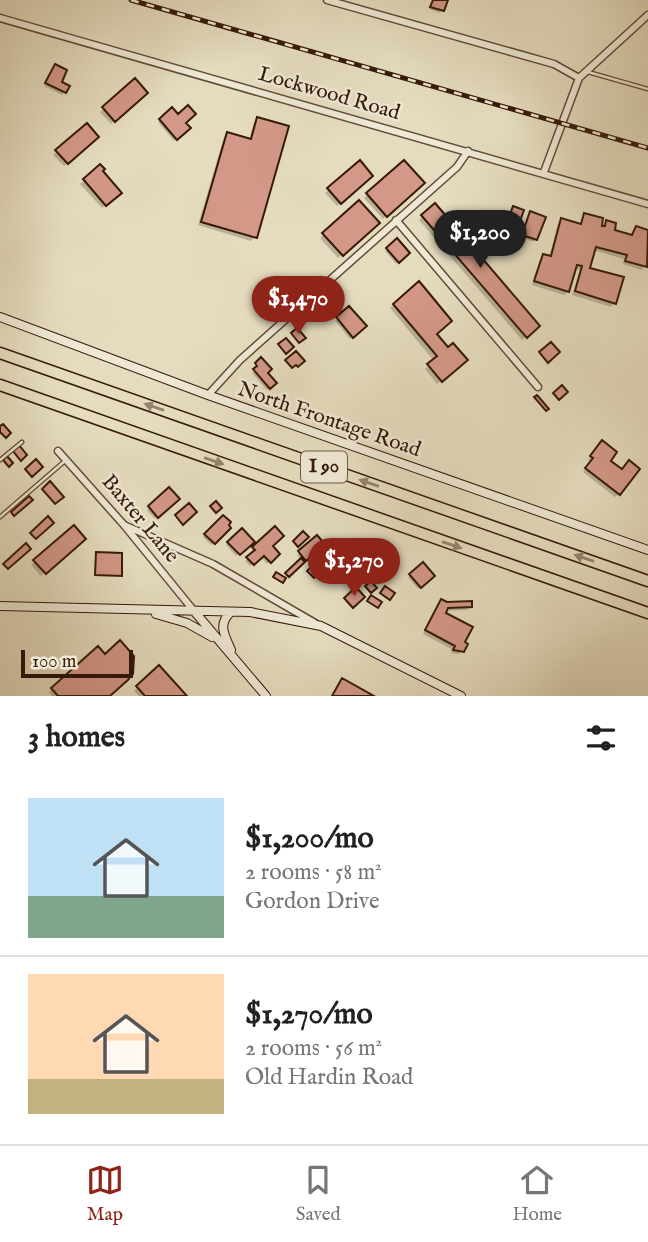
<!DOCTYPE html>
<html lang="en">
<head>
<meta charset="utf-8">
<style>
	body { margin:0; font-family:"IM FELL English",serif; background:#f6f6f6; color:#222; height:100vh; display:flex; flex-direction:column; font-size:26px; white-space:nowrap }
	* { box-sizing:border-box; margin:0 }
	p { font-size:23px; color:#767676 }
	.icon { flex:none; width:38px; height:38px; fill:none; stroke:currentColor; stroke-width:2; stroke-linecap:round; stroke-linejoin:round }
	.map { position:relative; height:696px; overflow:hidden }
	.side { display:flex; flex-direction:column; background:#fff; flex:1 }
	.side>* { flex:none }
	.scale { position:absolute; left:21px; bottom:18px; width:112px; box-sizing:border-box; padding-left:7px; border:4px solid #361908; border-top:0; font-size:19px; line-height:24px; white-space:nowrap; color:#361908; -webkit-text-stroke:5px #eee8d5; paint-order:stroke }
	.price { position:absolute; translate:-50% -60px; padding:0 16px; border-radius:24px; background:#8f2418; color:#fff; font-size:23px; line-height:46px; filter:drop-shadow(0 2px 4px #0008) }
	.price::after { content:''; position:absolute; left:50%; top:42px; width:21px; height:16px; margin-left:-10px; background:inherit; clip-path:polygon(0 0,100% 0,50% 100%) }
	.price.active { background:#222; color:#fff }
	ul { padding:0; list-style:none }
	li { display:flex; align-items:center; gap:21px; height:175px; padding:0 28px }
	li+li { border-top:2px solid #e0e0e0 }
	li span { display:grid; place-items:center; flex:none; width:196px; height:140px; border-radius:0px; color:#555 }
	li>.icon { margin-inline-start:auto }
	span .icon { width:84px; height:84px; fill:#fffc; stroke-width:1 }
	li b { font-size:30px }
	h2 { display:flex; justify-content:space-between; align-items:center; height:84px; padding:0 28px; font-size:30px }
	.tabs { display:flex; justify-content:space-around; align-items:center; height:98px; border-top:2px solid #e0e0e0; background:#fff; font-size:19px; color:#767676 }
	.tabs a { display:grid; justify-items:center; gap:4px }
	.tabs .active { color:#8f2418 }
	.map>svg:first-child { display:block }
</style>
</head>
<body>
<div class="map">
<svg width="648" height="696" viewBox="0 0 648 696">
	<rect width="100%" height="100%" fill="#e5dcbf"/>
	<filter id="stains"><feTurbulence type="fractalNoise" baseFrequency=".00286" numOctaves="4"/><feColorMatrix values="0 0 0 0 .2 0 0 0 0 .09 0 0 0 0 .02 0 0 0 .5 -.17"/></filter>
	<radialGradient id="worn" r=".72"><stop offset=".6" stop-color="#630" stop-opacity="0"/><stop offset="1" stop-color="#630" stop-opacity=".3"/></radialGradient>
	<path fill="#0003" d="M432 0H446L440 13 429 9Z
		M53 68 59 83 67 87 62 95 44 86Z
		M135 81 145 93 111 124 100 112Z
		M172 109 188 128 174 141 158 122Z
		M258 119 255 237 251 241 198 225 224 137 228 134 249 140 254 122Z
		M87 125 97 137 64 166 53 155Z
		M359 162 371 176 337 206 325 193Z
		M404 163 422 183 383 219 364 198Z
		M100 166 101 171 119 192 102 208 80 184Z
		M359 202 377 223 338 258 320 238Z
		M434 206 538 326 522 340 419 220Z
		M531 213 536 239 533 242 521 237Z
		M584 215 600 228 606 222 613 231 631 236 636 228 648 232V256L642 270 623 264 624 259 593 250 587 269 614 303 611 307 572 295 580 270 574 268 568 292 564 295 532 285 540 259 543 256 549 257 558 224 562 220 579 226Z
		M396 241 407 253 396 264 385 251Z
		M419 284 435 334 462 364 437 384 425 369 434 361 390 308Z
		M349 308 364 326 350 339 335 321Z
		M261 360 266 373 274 383 267 390 252 373 256 369 254 367Z
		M599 446 608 461 622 471 619 494 615 497 583 472 591 462 588 460Z
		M169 490 177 499 155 519 147 510Z
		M223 517 229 528 211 545 203 537Z
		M74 527 84 539 41 576 31 565Z
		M275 528 270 546 278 554 267 564 261 557 250 566 245 561 253 553 251 551Z
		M242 530 252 542 236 556 226 545Z
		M317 538 320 547 287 577 285 575 301 560 297 555Z
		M422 565 432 576 418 589 408 577Z
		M438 605 471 607 467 610 440 611 463 643V651L459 654 451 653 453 650 423 634Z
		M98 648 105 656 131 673 108 696H52L49 692Z
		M159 668 184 696H139L134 691Z"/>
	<path fill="#d39887" stroke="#361908" stroke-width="2" d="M433 0H448L444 11 430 7Z
		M55 64 67 70 62 82 70 86 66 93 45 83Z
		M135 78 148 93 115 122 102 107Z
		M188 105 196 114 186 123 191 128 177 140 159 119 172 107 178 114Z
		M257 117 289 126 257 238 201 222 227 132 251 139Z
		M87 123 99 137 68 164 55 150Z
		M360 160 373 176 341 204 327 188Z
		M404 160 425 183 387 217 366 193Z
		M100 164 105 169 103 171 122 193 106 206 83 179Z
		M359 200 380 223 343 256 322 233Z
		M435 203 540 326 527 338 421 215Z
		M513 206 524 210 520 221 509 217Z
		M530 211 546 217 537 240 522 235Z
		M584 213 603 218 602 226H605L606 220 616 223 615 230 632 235 636 226 648 230 647 267 625 261 627 255 596 247 590 268 624 277 616 304 575 291 582 266 577 265 569 292 534 281 543 254 551 256 561 218 581 224Z
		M397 238 410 253 399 263 386 248Z
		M419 281 452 321 437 334 448 347 453 343 468 360 442 382 427 364 437 356 393 304Z
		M349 306 367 326 353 338 336 317Z
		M297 328 306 338 299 343 291 333Z
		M286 338 294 347 286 354 278 344Z
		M551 342 560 352 548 363 539 352Z
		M296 351 305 361 298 367 296 365 292 368 285 360Z
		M261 357 272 369 268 373 277 383 270 389 253 369 257 366 255 363Z
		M562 385 568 392 559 400 553 393Z
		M537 395 549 409 546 411 534 397Z
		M3 424 11 433 6 438 0 432V426Z
		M602 440 617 452 611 461 622 469 629 460 640 469 620 495 585 468 593 458 590 456Z
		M19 445 27 455 21 461 13 451Z
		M7 456 13 463 9 467 3 460Z
		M36 459 43 467 32 477 25 469Z
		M50 481 64 497 55 504 42 489Z
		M169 487 180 499 158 518 148 506Z
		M29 496 33 500 14 516 11 512Z
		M216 501 222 508 216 513 210 506Z
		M189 503 197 512 183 525 175 515Z
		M223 515 231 522 229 525 231 528 215 544 204 534Z
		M48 516 54 523 36 539 30 533Z
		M74 525 86 539 46 574 33 560Z
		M275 526 284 536 273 546 280 554 271 563 264 556 254 565 246 557 255 550 252 547Z
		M242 528 255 542 240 555 227 542Z
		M303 531 309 537 298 547 293 541Z
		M317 535 323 542 320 545 322 547 306 561 298 551Z
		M347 540 356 550 346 559 340 553 336 556 333 553Z
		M26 543 31 549 8 569 3 564Z
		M96 552 122 553V576L95 575Z
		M301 558 305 562 289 577 285 573Z
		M345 561 350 568 344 573 339 566Z
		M316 562 323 570 314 578 307 571Z
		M423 562 435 576 421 588 409 574Z
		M276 572 286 578 283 583 273 577Z
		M371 581 377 588 371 593 365 586Z
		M385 586 395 593 390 600 380 593Z
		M356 587 365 597 353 608 344 598Z
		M371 595 382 602 378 608 367 601Z
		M441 599 447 602 472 601V607L448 608 446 613 473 627 465 642 468 644 464 652 453 650 455 646 425 630Z
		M120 640 134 656 133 674H130L129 679 110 696H58L51 688 98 646 105 654Z
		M159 665 187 696H145L136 686Z
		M342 678 374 696H332Z"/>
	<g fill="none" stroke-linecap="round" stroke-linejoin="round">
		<g stroke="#624a36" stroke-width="5">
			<path id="lane" d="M588 72 648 89
				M0 460 22 442
				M0 517 66 460"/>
		</g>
		<g stroke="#624a36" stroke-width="9">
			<path id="street" d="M327 0 554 64 579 78
				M0 18 648 204
				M544 172 579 78 648 15
				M396 220 538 387
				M208 395 240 360 457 167 468 151
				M58 451 124 525 194 611
				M124 525 213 564 315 623"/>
		</g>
		<g stroke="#361908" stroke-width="10">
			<path id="secondary" d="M0 317 208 395 648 550
				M0 606 250 612 321 626 461 696
				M194 611 266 696
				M231 612C217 624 225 636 231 650
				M156 614 187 623 212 637"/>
		</g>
		<g stroke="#361908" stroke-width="13">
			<path id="highway" d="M0 353 648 581
				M0 385 648 613"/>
		</g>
		<use href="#lane" stroke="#eee8d5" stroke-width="2.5"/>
		<use href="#street" stroke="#eee8d5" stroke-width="6"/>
		<use href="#secondary" stroke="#eee8d5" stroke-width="8"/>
		<use href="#highway" stroke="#e5dcbf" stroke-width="10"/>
		<g stroke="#361908" stroke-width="5">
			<path id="rail" d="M131 0 648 148"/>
		</g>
		<use href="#rail" stroke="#eee8d5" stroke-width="2.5" stroke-dasharray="8" stroke-linecap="butt"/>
	</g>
	<defs><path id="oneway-solid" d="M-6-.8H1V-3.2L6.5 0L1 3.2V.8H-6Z" transform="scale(1.75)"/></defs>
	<g fill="#96846d">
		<use href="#oneway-solid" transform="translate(154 407) rotate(-161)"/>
		<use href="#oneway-solid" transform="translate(214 461) rotate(19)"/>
		<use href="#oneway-solid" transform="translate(369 483) rotate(-161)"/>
		<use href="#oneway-solid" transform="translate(452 545) rotate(19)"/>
		<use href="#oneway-solid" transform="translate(584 558) rotate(-161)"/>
	</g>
	<g text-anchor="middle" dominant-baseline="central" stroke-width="5" stroke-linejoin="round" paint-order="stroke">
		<rect fill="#eee8d5" stroke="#6d5746" stroke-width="2" x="301" y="451.5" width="46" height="31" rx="5"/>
		<g font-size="19" font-weight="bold" fill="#361908">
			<text x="324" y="467">I 90</text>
		</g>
		<g font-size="21" fill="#361908" stroke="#eee8d5">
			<text transform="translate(329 94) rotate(16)">Lockwood Road</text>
			<text transform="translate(329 420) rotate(19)">North Frontage Road</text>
			<text transform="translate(140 519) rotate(50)">Baxter Lane</text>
		</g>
	</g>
	<rect width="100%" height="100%" filter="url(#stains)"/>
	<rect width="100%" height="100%" fill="url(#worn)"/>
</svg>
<div class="scale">100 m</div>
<b class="price active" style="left:480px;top:270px">$1,200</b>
<b class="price" style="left:298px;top:336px">$1,470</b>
<b class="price" style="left:354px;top:598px">$1,270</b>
</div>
<section class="side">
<h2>3 homes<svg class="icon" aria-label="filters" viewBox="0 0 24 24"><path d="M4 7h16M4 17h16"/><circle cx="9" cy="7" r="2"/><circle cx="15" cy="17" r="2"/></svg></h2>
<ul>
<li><span style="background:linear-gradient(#bfe0f5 70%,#7fa58c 0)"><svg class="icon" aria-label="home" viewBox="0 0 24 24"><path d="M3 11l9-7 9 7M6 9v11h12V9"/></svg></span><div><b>$1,200/mo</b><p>2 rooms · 58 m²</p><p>Gordon Drive</p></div></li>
<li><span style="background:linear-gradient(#ffd9b3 75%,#c2b280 0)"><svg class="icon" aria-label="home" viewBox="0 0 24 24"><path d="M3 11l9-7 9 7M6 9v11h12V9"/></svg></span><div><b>$1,270/mo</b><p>2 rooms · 56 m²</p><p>Old Hardin Road</p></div></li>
</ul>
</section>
<nav class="tabs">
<a class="active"><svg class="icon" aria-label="map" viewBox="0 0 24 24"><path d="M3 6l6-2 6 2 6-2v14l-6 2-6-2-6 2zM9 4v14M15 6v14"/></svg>Map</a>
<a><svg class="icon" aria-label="saved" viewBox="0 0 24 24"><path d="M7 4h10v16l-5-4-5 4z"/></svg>Saved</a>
<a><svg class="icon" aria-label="home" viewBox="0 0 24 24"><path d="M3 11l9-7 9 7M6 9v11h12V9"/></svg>Home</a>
</nav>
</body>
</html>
